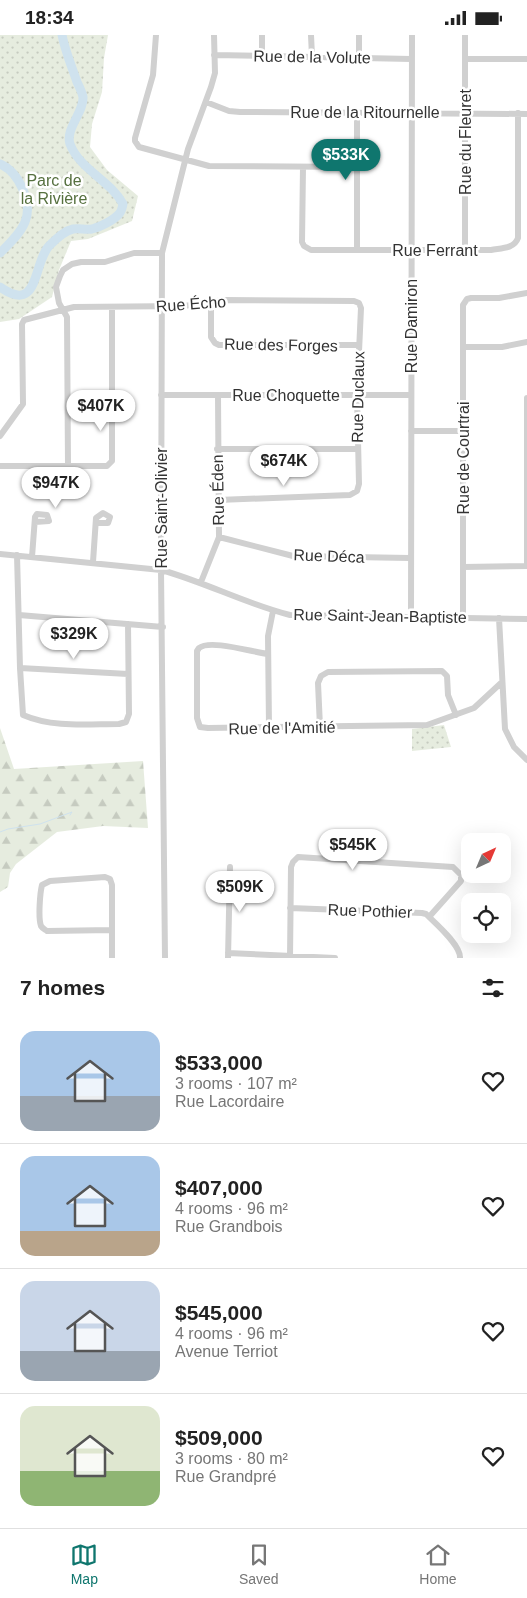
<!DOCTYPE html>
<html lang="en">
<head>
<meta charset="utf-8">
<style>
	body { margin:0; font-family:Helvetica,sans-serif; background:#f2f2f2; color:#222; height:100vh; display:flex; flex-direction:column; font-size:19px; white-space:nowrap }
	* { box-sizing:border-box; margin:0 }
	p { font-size:16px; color:#767676 }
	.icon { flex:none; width:28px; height:28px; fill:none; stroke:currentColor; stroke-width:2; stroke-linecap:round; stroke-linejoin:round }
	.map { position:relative; height:923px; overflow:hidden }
	.drawer { display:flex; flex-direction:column; background:#fff; flex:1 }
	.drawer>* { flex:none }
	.needle { width:32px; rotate:44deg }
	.buttons { position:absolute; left:461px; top:798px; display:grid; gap:10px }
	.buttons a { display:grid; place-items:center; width:50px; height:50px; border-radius:10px; background:#fff; box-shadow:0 5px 20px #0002; font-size:25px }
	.price { position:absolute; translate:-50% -42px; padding:0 11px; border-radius:18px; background:#fff; color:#222; font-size:16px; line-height:32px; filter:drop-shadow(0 1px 2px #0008) }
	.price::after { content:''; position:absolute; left:50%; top:30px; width:15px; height:11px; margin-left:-8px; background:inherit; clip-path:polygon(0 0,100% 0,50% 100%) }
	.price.on { background:#0f766e; color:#fff }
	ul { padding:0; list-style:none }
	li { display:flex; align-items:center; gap:15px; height:125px; padding:0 20px }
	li+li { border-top:1px solid #e0e0e0 }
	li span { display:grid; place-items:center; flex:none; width:140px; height:100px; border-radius:15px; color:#555 }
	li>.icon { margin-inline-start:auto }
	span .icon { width:60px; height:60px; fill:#fffc; stroke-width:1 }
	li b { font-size:21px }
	h2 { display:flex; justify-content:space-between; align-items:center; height:60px; padding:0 20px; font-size:21px }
	.status { display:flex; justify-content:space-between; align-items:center; height:35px; padding:0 25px; background:#fff; direction:ltr }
	.status svg { height:14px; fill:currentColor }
	.dock { display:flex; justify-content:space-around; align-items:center; height:70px; border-top:1px solid #e0e0e0; background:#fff; font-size:14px; color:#767676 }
	.dock a { display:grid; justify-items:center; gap:2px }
	.dock .on { color:#0f766e }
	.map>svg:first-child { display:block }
</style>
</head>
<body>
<div class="status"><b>18:34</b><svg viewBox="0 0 49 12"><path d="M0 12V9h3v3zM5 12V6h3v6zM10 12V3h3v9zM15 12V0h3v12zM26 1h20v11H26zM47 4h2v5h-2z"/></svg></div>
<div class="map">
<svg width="527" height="923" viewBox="0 0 527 923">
	<defs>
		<pattern id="forest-firs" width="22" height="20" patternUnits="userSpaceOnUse" patternTransform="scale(1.25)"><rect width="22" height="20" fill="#e6ecdf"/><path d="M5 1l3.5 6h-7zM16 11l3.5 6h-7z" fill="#c6cbc0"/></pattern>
		<pattern id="park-dots" width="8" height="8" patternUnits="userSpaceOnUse" patternTransform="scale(1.25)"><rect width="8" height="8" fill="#e6ecdf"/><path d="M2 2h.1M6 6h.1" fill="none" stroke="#c6cbc0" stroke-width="1.8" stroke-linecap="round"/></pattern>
	</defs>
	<rect width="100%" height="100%" fill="#fff"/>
	<path fill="url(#forest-firs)" d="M0 693 14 734 143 726 148 793 103 791 57 797 16 829 10 838 8 852 0 857Z"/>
	<path fill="url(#park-dots)" d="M0 0H108L104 23 102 57 92 89 90 112 107 135 138 161 132 186 88 204 71 206 59 235 52 262 19 284 0 287Z
		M444 690 451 712 412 716V694Z"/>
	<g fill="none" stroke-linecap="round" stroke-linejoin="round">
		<path stroke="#cfe2ee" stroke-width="1" d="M0 797 8 794 40 789 72 777 70 780"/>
		<path stroke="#cfe2ee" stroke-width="9" d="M0 129C19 137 33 168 25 187 20 199 9 209 0 218
			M0 252C41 281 32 225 51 209 57 203 64 196 73 194 79 193 86 195 92 194 100 192 114 185 119 179 122 176 122 173 123 169 110 145 80 135 70 109 65 94 84 77 83 62 82 57 79 51 77 47 72 32 65 16 62 0"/>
		<path stroke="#d0d0d0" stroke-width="6" d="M156 0 153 40 135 103V106L139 112 209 131 357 132
			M262 0V21
			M311 0 312 21
			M214 20 411 24
			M359 23V0
			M465 24H527
			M206 67 229 76 240 77 527 79
			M303 132 302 207 304 211 311 215H491C501 213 514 214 518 203V78
			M357 215V77
			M465 215V0
			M211 268V302L215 308 219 310H359
			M463 312H502L527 307
			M161 360H411
			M411 396H463
			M0 401 23 369 22 289 24 285 74 272 184 271 224 265 354 266 359 268 361 273 357 360 359 449 357 456 350 460 218 465
			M217 414H357
			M0 431H107L112 426V272
			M68 431 67 282 59 268 56 252 60 241 63 235 72 229 81 227H105L134 218H162
			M219 502 293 521 410 523
			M0 519 161 535C205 547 246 569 290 580L527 584
			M17 520 20 633 23 680C53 693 87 689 119 689L126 687 129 679 128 589
			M32 522 35 482 37 479 47 480 49 486 35 487
			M93 527 96 483 103 478 110 482 108 488H96
			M527 531V363
			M463 532 527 531
			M201 547 219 502 218 360
			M19 580 163 592
			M411 582 412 0
			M463 583V270L467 264 471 263H499L527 258
			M499 583 505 694 514 712 527 725
			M268 619C252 617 210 604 199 613L197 616V683L200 692 208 693 427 690 474 673 501 648
			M20 633 128 639
			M269 692 268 601 273 576
			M320 692 318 648 321 641 328 637 442 636 447 641 448 660 456 680
			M290 873 422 878 426 879C435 888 461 910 460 923
			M112 895 47 896C44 894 43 894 41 891 38 883 40 858 42 850L50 846 105 842 110 844 112 850V923
			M228 918 335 923
			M165 923 161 535 162 218 188 114 211 52 215 38 214 0
			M228 923 230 832
			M290 923 291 832 293 827 298 822 453 832 461 840V846L429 882"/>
	</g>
	<g text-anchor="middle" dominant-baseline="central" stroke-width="5" stroke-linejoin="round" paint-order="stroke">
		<g font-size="16" fill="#333" stroke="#fff">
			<text transform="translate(312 22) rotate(1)">Rue de la Volute</text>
			<text x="365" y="77">Rue de la Ritournelle</text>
			<text transform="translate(465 107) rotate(-90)">Rue du Fleuret</text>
			<text x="435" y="215">Rue Ferrant</text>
			<text transform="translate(191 269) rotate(-4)">Rue Écho</text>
			<text transform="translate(411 291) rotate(-90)">Rue Damiron</text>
			<text transform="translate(281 310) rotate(1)">Rue des Forges</text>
			<text x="286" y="360">Rue Choquette</text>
			<text transform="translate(358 362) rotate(-89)">Rue Duclaux</text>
			<text transform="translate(463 423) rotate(-90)">Rue de Courtrai</text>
			<text transform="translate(218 455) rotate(-91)">Rue Éden</text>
			<text transform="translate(161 473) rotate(-90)">Rue Saint-Olivier</text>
			<text transform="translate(329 521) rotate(2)">Rue Déca</text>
			<text transform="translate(380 581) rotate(1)">Rue Saint-Jean-Baptiste</text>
			<text transform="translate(282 693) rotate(-1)">Rue de l'Amitié</text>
			<text transform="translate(370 876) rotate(2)">Rue Pothier</text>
		</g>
		<g font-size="16" fill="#56703f" stroke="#fff">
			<text x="54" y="145">Parc de<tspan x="54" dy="18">la Rivière</tspan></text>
		</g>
	</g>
</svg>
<div class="buttons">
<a><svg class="needle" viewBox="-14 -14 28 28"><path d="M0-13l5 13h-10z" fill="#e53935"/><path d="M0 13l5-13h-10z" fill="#767676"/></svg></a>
<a><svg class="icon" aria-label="locate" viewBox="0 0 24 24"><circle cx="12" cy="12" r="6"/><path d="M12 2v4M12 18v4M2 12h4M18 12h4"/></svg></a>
</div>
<b class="price on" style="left:346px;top:146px">$533K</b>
<b class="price" style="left:101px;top:397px">$407K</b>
<b class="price" style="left:284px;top:452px">$674K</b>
<b class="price" style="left:56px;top:474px">$947K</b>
<b class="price" style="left:74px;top:625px">$329K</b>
<b class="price" style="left:353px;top:836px">$545K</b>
<b class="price" style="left:240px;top:878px">$509K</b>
</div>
<section class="drawer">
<h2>7 homes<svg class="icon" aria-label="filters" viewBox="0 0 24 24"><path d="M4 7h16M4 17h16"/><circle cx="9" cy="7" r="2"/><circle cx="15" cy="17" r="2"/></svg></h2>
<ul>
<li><span style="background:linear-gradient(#a9c7e8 65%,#9aa5b1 0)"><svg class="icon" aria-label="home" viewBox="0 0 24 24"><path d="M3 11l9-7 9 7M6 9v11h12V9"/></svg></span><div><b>$533,000</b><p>3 rooms · 107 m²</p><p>Rue Lacordaire</p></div><svg class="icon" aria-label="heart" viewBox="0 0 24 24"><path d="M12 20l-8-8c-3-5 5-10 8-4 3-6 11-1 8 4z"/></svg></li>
<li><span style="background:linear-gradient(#a9c7e8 75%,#b9a48a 0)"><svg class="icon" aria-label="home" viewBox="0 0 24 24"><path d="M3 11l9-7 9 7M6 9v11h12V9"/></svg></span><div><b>$407,000</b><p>4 rooms · 96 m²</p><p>Rue Grandbois</p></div><svg class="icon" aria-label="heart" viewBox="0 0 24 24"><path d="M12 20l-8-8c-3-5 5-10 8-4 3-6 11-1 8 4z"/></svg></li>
<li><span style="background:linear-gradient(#c9d6e8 70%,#9aa5b1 0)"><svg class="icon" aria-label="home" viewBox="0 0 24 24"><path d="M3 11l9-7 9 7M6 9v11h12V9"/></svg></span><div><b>$545,000</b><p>4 rooms · 96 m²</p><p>Avenue Terriot</p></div><svg class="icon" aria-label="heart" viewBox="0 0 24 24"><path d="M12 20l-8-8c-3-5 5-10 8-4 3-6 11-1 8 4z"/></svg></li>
<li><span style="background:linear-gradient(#dfe7d0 65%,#8fb573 0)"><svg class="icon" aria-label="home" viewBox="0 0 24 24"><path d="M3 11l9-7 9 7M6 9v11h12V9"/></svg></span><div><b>$509,000</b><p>3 rooms · 80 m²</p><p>Rue Grandpré</p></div><svg class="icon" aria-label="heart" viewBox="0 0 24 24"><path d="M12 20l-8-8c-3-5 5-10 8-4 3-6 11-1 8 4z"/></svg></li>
</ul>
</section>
<nav class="dock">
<a class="on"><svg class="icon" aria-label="map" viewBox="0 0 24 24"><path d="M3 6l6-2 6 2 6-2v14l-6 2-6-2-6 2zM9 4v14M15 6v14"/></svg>Map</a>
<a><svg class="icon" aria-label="saved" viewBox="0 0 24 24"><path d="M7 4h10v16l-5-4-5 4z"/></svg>Saved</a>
<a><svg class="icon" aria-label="home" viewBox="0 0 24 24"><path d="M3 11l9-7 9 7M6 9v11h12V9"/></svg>Home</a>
</nav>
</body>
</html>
